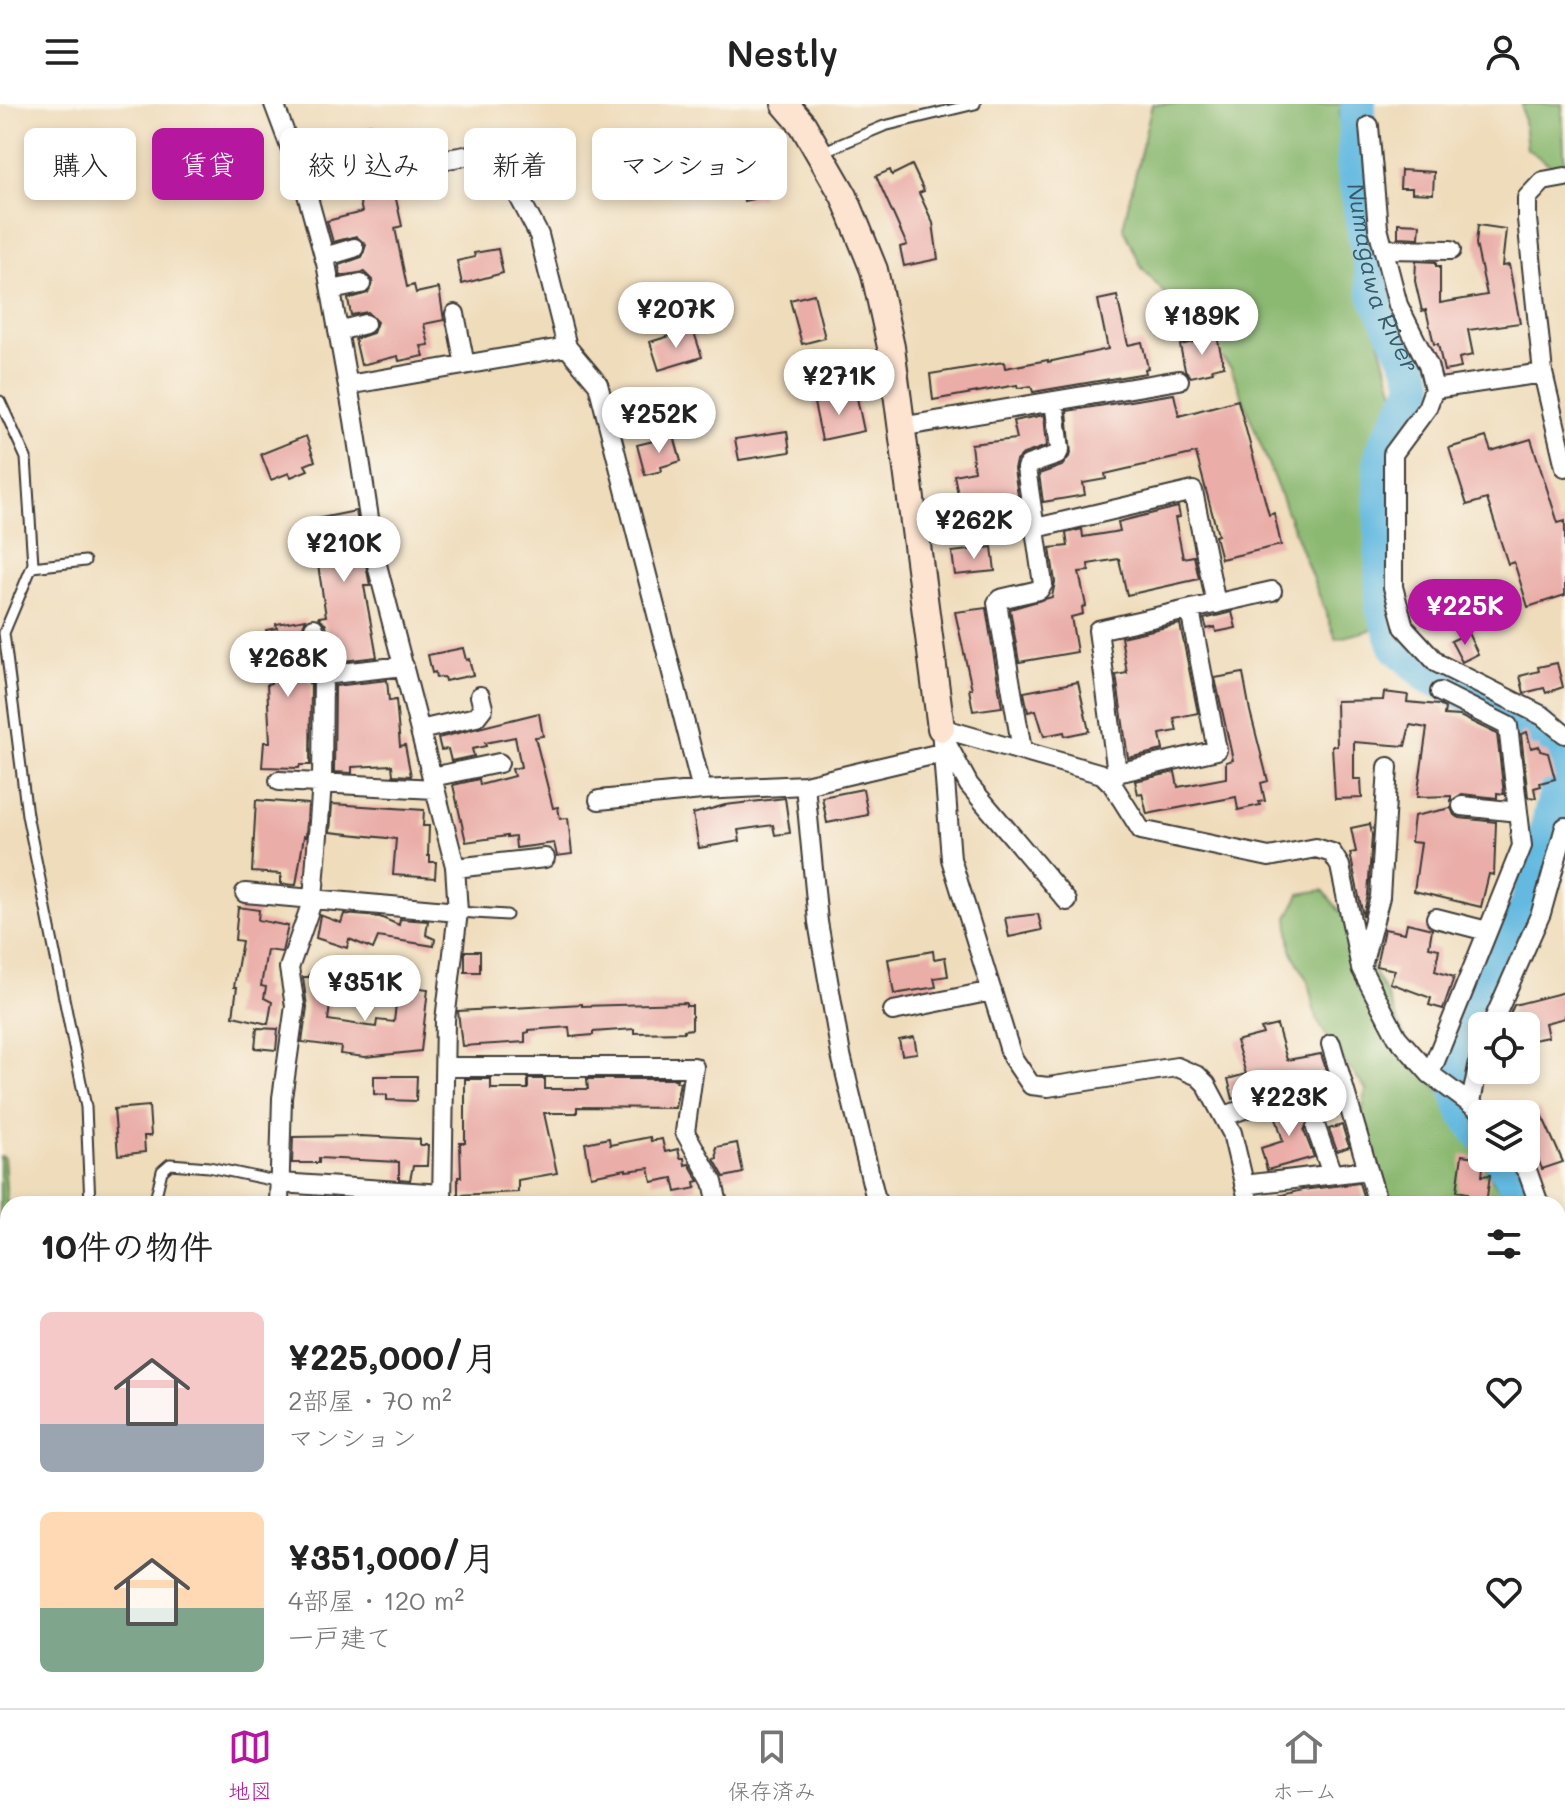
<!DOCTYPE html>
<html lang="ja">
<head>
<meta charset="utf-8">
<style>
	body { margin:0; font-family:Mali,"Klee One",sans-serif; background:#f2f2f2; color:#222; height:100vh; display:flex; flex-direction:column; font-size:30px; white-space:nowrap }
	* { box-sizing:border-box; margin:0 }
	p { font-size:26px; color:#767676 }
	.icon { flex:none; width:44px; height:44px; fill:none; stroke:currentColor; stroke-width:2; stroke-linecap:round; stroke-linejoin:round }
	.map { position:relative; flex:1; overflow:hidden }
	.drawer { position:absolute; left:0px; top:1092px; width:1566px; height:512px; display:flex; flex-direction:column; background:#fff; border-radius:24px 24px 0 0; box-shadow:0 4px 12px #0003 }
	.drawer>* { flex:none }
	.banner { position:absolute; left:24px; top:24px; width:800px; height:72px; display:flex; gap:16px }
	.tools { position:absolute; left:1468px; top:908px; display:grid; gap:16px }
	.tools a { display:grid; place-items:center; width:72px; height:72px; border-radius:12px; background:#fff; box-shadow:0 4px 12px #0003; font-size:40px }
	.price { position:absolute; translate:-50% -68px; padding:0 18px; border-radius:28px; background:#fff; color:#222; font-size:26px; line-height:52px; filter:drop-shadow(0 2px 4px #0008) }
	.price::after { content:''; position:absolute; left:50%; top:48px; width:24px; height:18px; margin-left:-12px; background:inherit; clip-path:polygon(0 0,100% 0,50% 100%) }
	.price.selected { background:#b5179e; color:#fff }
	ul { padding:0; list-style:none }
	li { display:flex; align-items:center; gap:24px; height:200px; padding:0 40px }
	li span { display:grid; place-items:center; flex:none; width:224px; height:160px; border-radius:12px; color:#555 }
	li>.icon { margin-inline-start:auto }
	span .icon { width:96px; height:96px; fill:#fffc; stroke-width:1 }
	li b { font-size:34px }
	h2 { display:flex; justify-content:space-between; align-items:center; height:96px; padding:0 40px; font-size:34px }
	.chip { padding:0 28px; border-radius:12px; background:#fff; box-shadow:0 4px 12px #0003; font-size:28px; line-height:72px }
	.chip.selected { background:#b5179e; color:#fff }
	header { display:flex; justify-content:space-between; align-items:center; height:104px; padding:0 40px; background:#fff; font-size:36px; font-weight:600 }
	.dock { display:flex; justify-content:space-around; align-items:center; height:112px; border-top:2px solid #e0e0e0; background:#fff; font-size:22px; color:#767676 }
	.dock a { display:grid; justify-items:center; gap:4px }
	.dock .selected { color:#b5179e }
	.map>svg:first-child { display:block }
</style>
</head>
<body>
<header><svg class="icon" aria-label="menu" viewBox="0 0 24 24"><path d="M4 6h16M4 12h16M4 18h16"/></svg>Nestly<svg class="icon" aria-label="person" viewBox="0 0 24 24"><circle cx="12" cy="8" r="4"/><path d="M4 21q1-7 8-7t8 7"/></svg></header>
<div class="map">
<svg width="1565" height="1604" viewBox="0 0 1565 1604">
	<rect width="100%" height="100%" fill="#fbf7ec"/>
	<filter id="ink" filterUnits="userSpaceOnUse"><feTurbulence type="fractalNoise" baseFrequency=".0125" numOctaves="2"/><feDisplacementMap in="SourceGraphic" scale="16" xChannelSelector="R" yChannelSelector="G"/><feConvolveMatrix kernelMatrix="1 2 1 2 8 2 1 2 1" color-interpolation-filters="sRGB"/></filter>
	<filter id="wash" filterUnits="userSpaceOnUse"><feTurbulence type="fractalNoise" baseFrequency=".006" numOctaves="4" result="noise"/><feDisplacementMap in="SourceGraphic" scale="32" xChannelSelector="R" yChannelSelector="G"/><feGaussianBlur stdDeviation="1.8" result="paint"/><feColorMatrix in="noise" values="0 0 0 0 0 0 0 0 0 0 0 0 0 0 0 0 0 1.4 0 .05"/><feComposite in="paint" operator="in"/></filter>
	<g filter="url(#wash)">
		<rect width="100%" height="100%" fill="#efdcbb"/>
		<path fill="#8cb972" stroke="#546a47" stroke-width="2" d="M1152 0H1341L1339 11 1380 240 1397 298 1381 360 1366 443 1390 521 1336 535 1231 264 1142 164 1123 123Z
			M1522 0H1562L1565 71 1527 45Z
			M1323 786 1344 812 1387 892 1413 951 1449 999 1474 1020 1485 1063 1508 1100H1382L1357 1047 1366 985 1334 945 1316 914 1308 878 1291 846 1288 813 1300 790Z
			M0 1052 4 1053 8 1119V1202L0 1205Z
			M1558 1567 1565 1568V1604H1473L1478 1596H1558Z
			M556 1596H835L836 1598 773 1604H583Z"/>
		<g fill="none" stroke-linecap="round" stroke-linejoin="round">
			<g stroke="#63b9e0" stroke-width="36">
				<path id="s1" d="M1358 0 1354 64 1376 190 1412 263 1417 282 1383 346 1381 360 1383 503 1397 542 1428 571 1534 621 1551 636 1563 665 1528 801 1461 917 1451 966 1465 1007 1482 1030"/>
				<path d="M1500 1054 1511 1069 1522 1100"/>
				<path d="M1558 1176 1565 1184"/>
			</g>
		</g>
		<g id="blocks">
			<path fill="#eaada8" d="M771 57 776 80 759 84 762 93 744 97 737 64Z
				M912 61 924 87 919 89 933 119 938 155 904 162 900 143 907 141 876 72 890 66 892 71Z
				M1401 66 1434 68 1433 90 1412 89V84H1400Z
				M392 77 402 122 395 124 407 183 414 181 416 189 439 184 444 216 424 220 429 241 421 242 424 252 399 257 398 252 361 261 355 235 373 229 377 218 367 208 351 211 348 195 368 189 373 177 364 168 340 172 339 161 362 153 366 141 356 132 333 138 327 117 362 108 357 84Z
				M1398 119 1420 120 1419 134 1398 133Z
				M1478 121 1506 125 1502 162 1509 161 1520 219 1468 226 1473 251 1459 254 1461 264 1444 267 1438 240H1434L1426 206 1422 207 1415 177 1416 157 1436 158V162H1440V199L1487 191 1476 140Z
				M498 145 503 169 462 180 457 157 475 153 474 149Z
				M814 190 825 234 802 240 790 196Z
				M1117 192 1128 241 1142 238 1148 264 1145 265 1146 269 1033 288 1031 282 1018 284 1017 281 933 296 930 270 1004 258 1005 264 1048 256V258L1108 245 1098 196Z
				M693 225 702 253 659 266 650 238Z
				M1217 233 1224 262 1212 265 1213 268 1191 273 1185 266 1180 241Z
				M856 289 864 327 822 336 814 299Z
				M1174 290 1179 312 1238 296 1269 411 1274 409 1281 441 1221 455 1215 432 1218 431 1196 349 1105 370 1106 375 1083 379 1085 391 1043 398 1039 370 1062 362 1071 350 1067 307Z
				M1044 311 1047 342 1023 350 1016 357 1014 365 1024 432 984 439 979 404 968 406 965 388 958 390 954 371 974 367 971 340 1017 335 1013 317Z
				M787 327 790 348 739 356 735 335Z
				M306 332 315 357 305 361 308 366 291 373 289 369 271 376 261 350Z
				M674 332 681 357 661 363 662 367 645 371 637 341Z
				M1486 333 1491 347 1531 335 1558 419 1565 417V491L1528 503 1514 458 1508 460 1487 395 1467 401 1449 344Z
				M1178 403 1180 413 1175 414 1183 454 1194 452 1199 475 1127 491 1119 455 1088 460 1089 467 1079 468 1086 502 1082 503 1083 510 1071 513 1077 548 1019 558 1010 505 1052 493 1055 478 1050 444 1068 442 1066 429 1082 425 1083 433 1120 427 1118 418Z
				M356 407 370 482H364L377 553 343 557 340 536 329 538 326 521 319 513 326 512 311 416Z
				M992 443 995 467 955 471 952 448Z
				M986 504 1002 603 973 607 969 585H972L955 508Z
				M1232 508 1236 524 1216 528 1215 523 1207 525 1204 515Z
				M306 515 302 525 305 541 302 542 309 580 311 579 310 661H300L299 664 262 663 264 638H270L267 580 271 579 267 555 270 554 266 526 277 524 276 520Z
				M1180 520 1198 609 1174 614 1177 627 1160 630 1163 646 1128 654 1116 571 1127 569 1121 533Z
				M1468 529 1478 550 1462 558 1451 537Z
				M463 544 466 556 469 555 473 571 445 577 444 573 436 574 435 568 432 569 428 551Z
				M1557 559 1563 583 1546 589 1544 584 1524 589 1520 572 1539 567 1538 563Z
				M1243 569 1250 607 1268 677 1261 679 1265 697 1259 698 1260 701 1238 706 1236 693 1147 710 1142 689 1138 690 1135 677 1175 668 1178 683 1226 674V658L1233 656 1215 574Z
				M387 576 389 597 396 596 400 642 405 641 411 672 393 671 392 661 352 663V669L334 668 335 582Z
				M1078 578 1089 627 1065 632 1064 628 1044 632 1036 606 1028 608 1024 588Z
				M1384 588 1408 591 1407 598 1439 601 1445 604 1444 611 1460 612 1497 630 1504 690 1497 689V694L1462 690 1451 697V692L1417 693 1427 624 1410 621 1405 642 1354 638V675H1361L1362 694 1335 695 1332 642H1337L1336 597 1383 596Z
				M539 609 543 632 535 633 553 704 558 703 560 715 568 714 572 750 557 752 554 739 516 744 515 733 507 734V732L466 738 453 681 479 675 480 681 514 672 512 665 521 663 515 633 485 639 486 642 472 645 474 652 451 657 448 645 441 646 438 634Z
				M1527 628 1531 644 1539 642 1540 647 1548 649 1555 675 1540 679 1541 682 1534 684 1536 694 1528 693 1521 630Z
				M863 685 868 711 827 719 822 693Z
				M785 694 790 729 775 731 773 721 738 726 740 737 699 744 693 710 725 701Z
				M256 696 308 700 306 733 304 732 296 781 281 780V770L252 768Z
				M332 700 424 706 423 722H429L428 752H430V758H436L435 774 393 771 396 735 330 728Z
				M1451 704 1454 711 1460 714 1496 718 1494 771 1489 770 1481 803 1414 787 1421 739 1411 738 1414 712Z
				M1370 720 1372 731 1368 791 1363 812 1350 749 1356 748 1351 724Z
				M238 803 259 806 258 816 288 822 282 848 267 846 261 882 266 883 264 894 272 898 268 920 233 912 237 883H234L242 837 235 836Z
				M344 810 380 813 399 821 400 815 428 817 426 831 435 835 434 842 378 833 373 845 349 835 347 844 316 834 320 811 341 819Z
				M1038 810 1042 826 1009 833 1005 814Z
				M1407 819 1432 825 1429 843 1439 845 1435 867 1454 873 1443 905 1429 901 1431 894 1390 879 1395 866 1376 862 1384 825 1405 829Z
				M465 847H480V868H465Z
				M933 847 934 855 945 853 948 872 934 874 936 883 894 890 888 855Z
				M310 869 334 872 328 916 368 922 376 923 377 916 394 918 398 881 428 885 421 947 365 953 340 950 341 943 302 938 307 903 303 873H309Z
				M1565 888V914L1545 919 1548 933 1533 936 1529 916 1505 921 1514 901Z
				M686 899V902H692V925L684 926V928L634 929V925L593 928V931L570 933 569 923 529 926V928L525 929V938L462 942 458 907 582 900V902Z
				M1277 921 1287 956 1321 950 1327 968 1300 972 1233 995 1228 975 1246 970 1236 937 1263 930 1261 925Z
				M257 924 278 925 276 946 255 944Z
				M914 933 917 949 902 951 899 936Z
				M374 972H417L416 997 387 996V991L374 990Z
				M465 975H491V985H528V975H545V985H588L587 975H677L676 978H680L675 1004 577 1003V1009H544L557 1069 518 1076V1088L458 1091V1073H461L460 1039H465Z
				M1302 996 1308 1016 1304 1027 1314 1053 1267 1066 1261 1044 1283 1037 1274 1007Z
				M149 1002 151 1032H144L145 1048 118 1051 114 1005Z
				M1539 1005 1563 1058 1542 1065 1532 1039 1526 1042V1011Z
				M1342 1021 1349 1043 1337 1047 1329 1025Z
				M360 1032 420 1035V1041H428L427 1062H413L410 1076 399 1075V1058L319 1054V1059H292L293 1033Z
				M650 1033 651 1037 662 1035 665 1048 678 1045 680 1054H684L685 1061 689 1060 699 1077 695 1078 696 1084 676 1088 673 1074 652 1078 649 1064 626 1067V1065L591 1072 585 1039 609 1034 610 1041Z
				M737 1039 743 1069 724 1073 714 1055 717 1054 716 1043Z
				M1462 1051 1484 1054 1482 1072 1490 1071 1486 1100H1470L1468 1089 1457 1087Z
				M1359 1079 1364 1095 1347 1100H1270V1094L1302 1086Z"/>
		</g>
	</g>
	<g filter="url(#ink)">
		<use href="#blocks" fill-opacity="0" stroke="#3c3934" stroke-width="2"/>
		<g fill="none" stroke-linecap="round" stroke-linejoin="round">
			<g stroke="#3c3934" stroke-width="13">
				<path id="lane" d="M291 47 370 26
					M822 48 884 22 975 0
					M0 297 26 354 33 460 4 529 27 711 86 1003 90 1100
					M32 463 85 457
					M458 808 507 811
					M154 1100 162 1067 170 1060 209 1063 280 1078"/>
			</g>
			<g stroke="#3c3934" stroke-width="22">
				<path id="street" d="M274 0 305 83 326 159 354 316 375 453 455 762 458 808 445 916 442 1100
					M1369 22 1378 124 1398 201 1428 261 1434 285 1427 304 1393 350V483L1404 523 1437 559 1543 612 1565 630
					M305 83 382 66 495 47 539 131 567 243 598 280 702 686
					M1383 145 1451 146
					M324 153 354 144
					M331 186 361 180
					M455 210 465 261
					M338 227 365 220
					M1543 269 1565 363
					M348 281 567 243
					M1434 285 1543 269 1527 115V94L1543 77 1565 73
					M900 323 1179 276
					M1036 424 1193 387 1216 500
					M323 571 404 562
					M420 626 476 613 483 604 480 592
					M942 631 969 681 1067 797
					M1022 646 997 499 1000 495 1039 486 1043 480 1026 364 1028 361 1057 351 1060 345 1054 297
					M1117 669 1217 646 1190 506
					M432 673 499 659
					M279 677 435 685
					M1112 680 1117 669 1098 526 1272 487
					M805 681 818 818 841 951 877 1100
					M599 696 702 686 805 681 941 649
					M1462 702 1518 708
					M455 764 545 754
					M245 789 458 808
					M1436 814 1487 827
					M1363 858 1380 793 1388 663
					M893 907 992 887
					M1491 922 1541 809 1565 723
					M1331 940 1378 1100
					M445 963H694L685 1028 713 1078 718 1100
					M1430 970 1522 742 1508 622 1440 588
					M1471 998 1482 942
					M1225 1012 1304 983
					M1316 1024 1332 1070
					M1518 1054 1528 1069 1539 1100
					M281 1079 442 1090
					M1244 1081 1368 1066
					M279 1100 282 994 295 902 289 864 313 795 322 679 323 571 314 524
					M1249 1100 1232 1029 1206 980 1198 972 1177 963 1048 983 1031 981 1012 953 951 755 941 624 1102 670 1112 680 1141 726 1269 753 1316 744 1332 749 1340 762 1361 864 1397 933 1430 970 1484 1010
					M1558 1128 1565 1125
					M1558 1142 1565 1152
					M1558 1450 1565 1452
					M221 1596 223 1604
					M313 1596 314 1604
					M727 1596H730L732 1604
					M507 1604 543 1598 542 1596
					M1367 1604 1454 1597"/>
			</g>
			<g stroke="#3c3934" stroke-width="30">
				<path id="secondary" d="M785 0 803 21 844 92 874 166 891 243 941 624"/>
			</g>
			<use href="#lane" stroke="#fff" stroke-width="9"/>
			<use href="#street" stroke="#fff" stroke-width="18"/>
			<use href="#secondary" stroke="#fde4d1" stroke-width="26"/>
			<path stroke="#1c1c1c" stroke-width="6" d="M1558 1532 1565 1531
				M888 1604 962 1596
				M993 1604 1067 1596"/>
			<g stroke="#3c3934" stroke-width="22" stroke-linecap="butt">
				<path id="street-bridge" d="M1048 1596 1049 1604"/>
			</g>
			<use href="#street-bridge" stroke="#fff" stroke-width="18"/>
		</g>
	</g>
	<g text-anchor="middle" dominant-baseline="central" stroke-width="6" stroke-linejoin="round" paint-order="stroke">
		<g font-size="24" font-style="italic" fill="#385b6a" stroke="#fbf7ec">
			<text stroke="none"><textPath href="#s1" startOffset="178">Numagawa River</textPath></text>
		</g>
	</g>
</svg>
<div class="tools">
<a><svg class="icon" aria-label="locate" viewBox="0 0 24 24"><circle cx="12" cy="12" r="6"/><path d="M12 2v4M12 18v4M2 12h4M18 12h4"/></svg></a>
<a><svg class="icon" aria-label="layers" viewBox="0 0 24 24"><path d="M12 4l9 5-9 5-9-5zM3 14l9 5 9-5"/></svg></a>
</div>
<b class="price" style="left:676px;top:246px">¥207K</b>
<b class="price" style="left:1202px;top:253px">¥189K</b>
<b class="price" style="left:839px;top:313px">¥271K</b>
<b class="price" style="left:659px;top:351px">¥252K</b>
<b class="price" style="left:974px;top:457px">¥262K</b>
<b class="price" style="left:344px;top:480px">¥210K</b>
<b class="price selected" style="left:1465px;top:543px">¥225K</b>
<b class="price" style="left:288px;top:595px">¥268K</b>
<b class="price" style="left:365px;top:919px">¥351K</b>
<b class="price" style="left:1289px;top:1034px">¥223K</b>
<div class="banner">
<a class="chip">購入</a>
<a class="chip selected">賃貸</a>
<a class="chip">絞り込み</a>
<a class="chip">新着</a>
<a class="chip">マンション</a>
</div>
<section class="drawer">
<h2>10件の物件<svg class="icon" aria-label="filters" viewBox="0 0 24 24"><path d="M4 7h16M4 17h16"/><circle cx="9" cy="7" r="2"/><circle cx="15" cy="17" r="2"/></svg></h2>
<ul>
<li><span style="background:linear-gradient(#f6c9c9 70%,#9aa5b1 0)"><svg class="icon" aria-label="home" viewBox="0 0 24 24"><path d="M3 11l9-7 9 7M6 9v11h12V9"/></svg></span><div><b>¥225,000/月</b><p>2部屋 · 70 m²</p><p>マンション</p></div><svg class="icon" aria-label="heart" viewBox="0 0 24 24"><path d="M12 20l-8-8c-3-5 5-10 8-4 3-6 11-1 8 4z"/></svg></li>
<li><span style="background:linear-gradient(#ffd9b3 60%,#7fa58c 0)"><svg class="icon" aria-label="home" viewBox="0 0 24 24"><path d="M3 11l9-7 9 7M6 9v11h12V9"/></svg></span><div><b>¥351,000/月</b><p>4部屋 · 120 m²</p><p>一戸建て</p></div><svg class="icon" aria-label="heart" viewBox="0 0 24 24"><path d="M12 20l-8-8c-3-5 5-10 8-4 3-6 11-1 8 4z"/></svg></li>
</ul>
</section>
</div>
<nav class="dock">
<a class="selected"><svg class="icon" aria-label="map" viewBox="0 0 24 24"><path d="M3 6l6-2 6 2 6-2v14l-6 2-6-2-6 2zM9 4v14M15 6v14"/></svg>地図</a>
<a><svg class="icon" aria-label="saved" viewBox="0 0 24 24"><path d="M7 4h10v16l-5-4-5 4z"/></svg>保存済み</a>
<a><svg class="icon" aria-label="home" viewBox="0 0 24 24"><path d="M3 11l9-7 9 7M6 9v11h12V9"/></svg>ホーム</a>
</nav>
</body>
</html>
